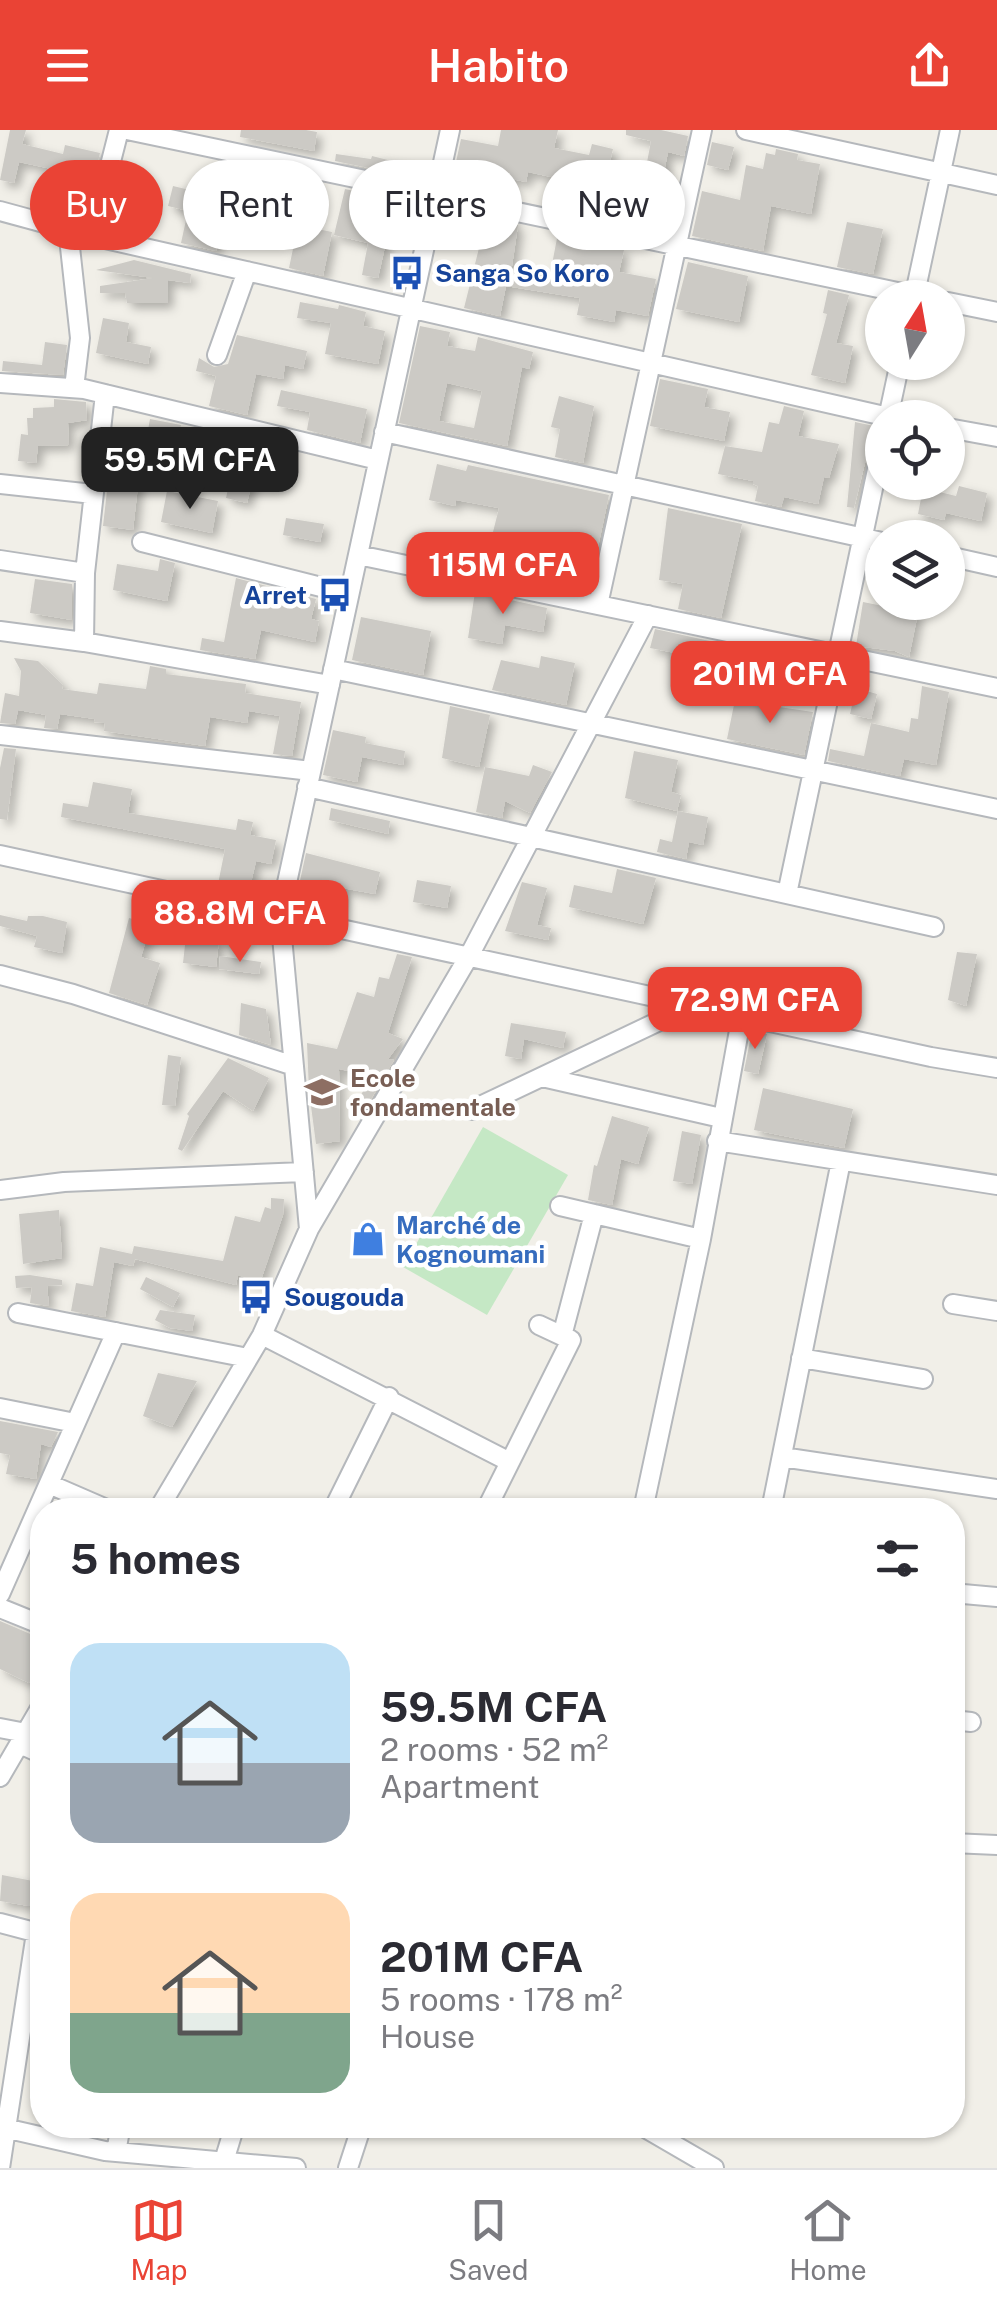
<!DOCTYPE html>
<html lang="en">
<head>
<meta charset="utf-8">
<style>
	body { margin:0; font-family:"Public Sans",sans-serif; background:#f2f2f3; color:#2b2b33; height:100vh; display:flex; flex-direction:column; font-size:38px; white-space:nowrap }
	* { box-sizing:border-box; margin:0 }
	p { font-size:32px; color:#7c7c81 }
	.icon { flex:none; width:55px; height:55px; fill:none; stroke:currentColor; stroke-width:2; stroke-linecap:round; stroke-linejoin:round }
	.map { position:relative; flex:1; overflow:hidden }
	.details { position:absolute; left:30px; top:1368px; width:935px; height:640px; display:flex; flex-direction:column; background:#fff; border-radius:40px; box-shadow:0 2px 8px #0004 }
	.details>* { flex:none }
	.top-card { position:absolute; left:30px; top:30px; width:938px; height:90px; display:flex; gap:20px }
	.needle { width:65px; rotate:11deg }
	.buttons { position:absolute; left:865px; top:150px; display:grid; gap:20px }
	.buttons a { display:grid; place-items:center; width:100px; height:100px; border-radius:50%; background:#fff; box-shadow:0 2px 8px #0004; font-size:50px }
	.price { position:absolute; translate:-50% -85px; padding:0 22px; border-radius:20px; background:#ea4335; color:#fff; font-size:32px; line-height:65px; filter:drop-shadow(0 2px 5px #0008) }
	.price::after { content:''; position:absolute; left:50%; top:60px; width:30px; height:22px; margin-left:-15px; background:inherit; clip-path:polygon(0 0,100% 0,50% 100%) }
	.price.current { background:#222; color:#fff }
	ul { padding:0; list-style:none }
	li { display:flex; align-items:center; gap:30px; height:250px; padding:0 40px }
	li span { display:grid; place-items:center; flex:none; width:280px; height:200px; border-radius:30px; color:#555 }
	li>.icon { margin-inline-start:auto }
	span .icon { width:120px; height:120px; fill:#fffc; stroke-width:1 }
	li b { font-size:42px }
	h2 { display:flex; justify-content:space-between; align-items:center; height:120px; padding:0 40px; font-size:42px }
	.tag { padding:0 35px; border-radius:45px; background:#fff; box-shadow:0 2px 8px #0004; font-size:35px; line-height:90px }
	.tag.current { background:#ea4335; color:#fff }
	header { display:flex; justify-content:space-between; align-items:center; height:130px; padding:0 40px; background:#ea4335; color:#fff; font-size:45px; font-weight:600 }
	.tabs { display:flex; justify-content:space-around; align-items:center; height:140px; border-top:2px solid #e1e1e2; background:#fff; font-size:28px; color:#7c7c81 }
	.tabs a { display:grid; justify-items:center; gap:5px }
	.tabs .current { color:#ea4335 }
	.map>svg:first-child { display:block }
</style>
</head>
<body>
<header><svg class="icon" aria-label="menu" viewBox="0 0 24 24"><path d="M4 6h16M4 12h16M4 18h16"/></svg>Habito<svg class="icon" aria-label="share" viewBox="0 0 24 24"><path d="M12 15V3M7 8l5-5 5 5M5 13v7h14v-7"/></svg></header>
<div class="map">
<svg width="997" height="2038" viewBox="0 0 997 2038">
	<defs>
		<filter id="shadow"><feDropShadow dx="5.5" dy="5.5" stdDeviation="5" flood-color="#0004"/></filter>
	</defs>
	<rect width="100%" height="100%" fill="#f1efe8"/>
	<path fill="#c5e8c5" d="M483 997 568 1045 487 1185 403 1137Z"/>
	<path fill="#cccac5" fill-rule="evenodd" filter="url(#shadow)" d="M10 0H26L22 14 63 24 65 15 100 23 94 48 19 32 14 53 0 50Z
		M241 0H306L317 2 314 21 240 7Z
		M501 0H558L554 18 589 25 592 14 613 19 608 40 643 47 637 77 608 71 609 63 583 56 584 54 528 42 526 52 493 45 489 63 451 55 461 9 498 16Z
		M626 0H661L688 6 684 26 668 22 660 63 642 59 651 11 626 5Z
		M712 12 734 17 728 40 707 35Z
		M776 19 798 24 797 30 820 34 811 84 771 76 763 121 692 106 702 61 740 70 746 35 763 39 766 23 775 25Z
		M336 24 371 29 372 26 420 38 418 48 335 31Z
		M273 52 304 59 296 93 273 88 270 106 250 102 256 72 267 74Z
		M173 56 194 61 191 73 224 80 216 121 181 113 188 81 168 76Z
		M345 59 416 74 410 103 389 99 378 148 362 145 368 113 334 105Z
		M447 80 518 95 511 143 549 150 558 103 624 120 619 142 656 149 648 186 616 180 614 192 577 185 580 168 506 156 500 186 464 178 482 106 444 98Z
		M847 92 883 99 873 144 837 137Z
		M298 95 332 102 323 146 289 138Z
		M134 130 191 144 190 153 168 150V173H127L125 163H100V156L153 148 96 140Z
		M688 132 748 146 739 192 676 179Z
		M828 160 849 165 836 213 853 216 845 253 811 245 827 184 823 183Z
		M300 172 338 179 339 175 366 182 363 196 385 201 378 234 325 224 331 193 297 188Z
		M103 188 129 193 126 212 151 217 148 234 96 223Z
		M420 196 450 202 447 216 475 221 478 207 533 222 529 239 522 237 507 316 399 293ZM447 253 482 261 474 298 439 291Z
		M237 205 307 221 303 239 285 235 283 249 256 244 247 285 209 276 216 246 196 241 199 228 214 237 228 234Z
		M45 212 67 215 63 245 2 241 3 231 42 235Z
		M660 249 708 259 704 277 730 282 724 311 650 296Z
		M281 260 367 279 360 313 307 300 310 282 277 276Z
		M559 266 594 276 583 333 555 327 560 299 551 297Z
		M54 269 86 272 87 290 68 293 69 315 38 316 36 333 18 331 21 304 28 305 27 288H33V278L54 277Z
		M784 276 804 281 798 306 839 314 829 348 824 347 818 374 784 367 781 377 755 371 758 356 753 354V351L718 344 725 316 762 322 769 292 779 294Z
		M150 289 181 295 171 345 140 338 133 400 103 396 112 317 144 322Z
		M855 292 874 296 854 378 847 377Z
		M223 305 241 310 240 315 260 320 247 373 226 368 236 321 220 318Z
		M437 334 466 341 468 335 609 365 594 436 569 431 564 455 484 438 499 378 456 370 455 376 429 370Z
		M959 356 987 363 981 391 946 383 944 390 918 384 923 358 956 366Z
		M167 361 218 371 212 403 161 392Z
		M668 378 742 394 721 488 678 479 683 454 659 450Z
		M286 388 324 394 320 412 283 405Z
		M160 429 175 433 167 471 113 460 117 434 158 441Z
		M236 448 316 469 311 489 319 491 315 512 261 500 255 529 200 520 202 508 224 512Z
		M35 449 72 454V490L30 483Z
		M475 462 547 478 543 502 505 495 502 514 468 508Z
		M863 472 918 483 909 527 895 521 856 516Z
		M361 487 431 501 423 545 352 530Z
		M655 499 728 515 726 523 748 527 745 542 685 529 686 525 650 518Z
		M541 526 575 533 566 575 492 560 501 530 539 538Z
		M14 528 38 531 63 555 62 559 97 564 99 553 146 559 150 536 166 539V544L246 554 245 563 301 572 292 626 273 624 280 586 249 581 247 593 210 587 205 616 104 601 105 593 94 592 95 589 60 584 57 599 44 598 46 585 18 580 15 594 0 593 5 563 19 566 21 541Z
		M922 556 949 562 936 635 904 629 900 646 828 631 830 619 864 626 871 593 909 602 911 588 918 589Z
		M856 558 877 564 871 589 850 584Z
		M736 565 753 569 752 573 813 582 804 625 727 609Z
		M450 576 490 585 479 637 442 628Z
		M333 600 366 607 365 613 405 621 403 635 362 627 357 652 323 645Z
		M4 618 16 619 7 690 0 689V638Z
		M634 621 678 630 671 662 681 665 677 681 625 668Z
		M533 635 552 642 530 683 505 671 502 688 476 682 485 637 529 646Z
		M93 652 132 659 128 683 236 700 238 689 253 692 250 705 276 710 271 734 256 731 248 766 217 759 225 719 61 687 63 673 88 677Z
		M331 678 390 691 388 704 329 690Z
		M678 681 708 687 703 715 689 712 686 729 657 722 660 709 672 712Z
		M306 723 380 742 375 764 342 758 339 774 313 768 312 772 296 769Z
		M617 739 656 748 643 794 569 777 574 755 612 763Z
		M417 750 451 756 447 778 413 772Z
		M522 752 547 758 537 795 551 798 548 810 505 801Z
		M0 785 27 791 28 786H43L67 792 62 823 34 817 37 806 0 796Z
		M129 788 151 794 141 827 160 833 147 875 109 863Z
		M186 806 219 810 216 837 183 833Z
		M957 822 977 824 966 876 948 870Z
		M397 824 412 827 388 903 403 909 388 929 394 930 364 981 355 975 372 946 339 939 340 1011 316 1014 309 961 307 913 337 919 357 862 374 867 379 847 389 849Z
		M220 826 261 832 259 844 219 839Z
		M809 845 844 856 833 893 796 885Z
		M241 873 266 879 271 915 239 905Z
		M511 893 566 902 563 918 524 909 521 929 505 926Z
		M752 901 767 904 758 944 744 941Z
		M168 925 181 927 175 976 162 975Z
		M228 928 269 948 253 981 223 961 182 1021 178 1019 189 986 187 984Z
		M763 958 853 979 844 1018 754 1000Z
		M612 986 649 997 638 1034 621 1029 612 1075 588 1070 594 1035 597 1036Z
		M682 1001 701 1005 692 1054 673 1051Z
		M271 1068 284 1069 283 1085 260 1153 238 1145 236 1155 135 1129 133 1136 114 1132 105 1187 71 1181 76 1153 93 1156 100 1117 132 1124 134 1116 223 1131 235 1086 260 1092 265 1077 271 1079Z
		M59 1080 62 1128 23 1134 19 1084Z
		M30 1145 62 1150V1155L47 1156 49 1176 30 1173 32 1157 16 1158 15 1146Z
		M146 1147 180 1163 173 1177 140 1159Z
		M160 1180 195 1185 192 1201 170 1198 155 1190Z
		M158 1243 197 1251 172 1297 143 1286Z
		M0 1291 58 1302 51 1317 41 1314 36 1349 6 1344 10 1325 0 1323Z
		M0 1491 42 1509V1527L29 1553 0 1539Z
		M2 1745 33 1751 29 1776 0 1771Z"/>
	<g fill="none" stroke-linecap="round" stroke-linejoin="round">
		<g stroke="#b5b8bc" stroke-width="22">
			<path id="minor" d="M127 0 926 168
				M746 0 997 55
				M0 81 92 106 893 288
				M68 99 80 208 74 258
				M92 106 119 0
				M914 168 950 0
				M948 172 997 182
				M217 225 247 141
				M0 253 84 259 378 330
				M888 288 900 232
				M948 298 997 307
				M384 302 882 412
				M0 354 93 364
				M142 412 349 464
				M358 425 997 558
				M948 426 997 437
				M0 430 85 443
				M598 475 702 0
				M0 501 84 512 330 555
				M84 512 85 443 105 264
				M333 539 997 679
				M0 605 311 641
				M307 657 934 797
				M0 725 931 927 997 938
				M787 764 882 316
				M0 845 73 864 294 936
				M542 947 721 988
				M472 980 693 875
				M717 1011 997 1055
				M0 1060 64 1052 304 1042
				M560 1076 701 1109
				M309 1099 280 785 450 0
				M953 1174 997 1181
				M18 1183 248 1228
				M262 1205 510 1332
				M562 1206 594 1084
				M801 1228 923 1249
				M0 1278 75 1293
				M782 1327 997 1359
				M49 1354 109 1380
				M158 1380 262 1205 309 1099 469 826 648 485
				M333 1380 389 1267
				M486 1380 571 1210 539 1195
				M643 1380 701 1109 742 884
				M771 1380 841 1031
				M952 1463 997 1467
				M0 1464 116 1202
				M0 1478 42 1495
				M952 1590 971 1592
				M0 1598 26 1603
				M20 1614 42 1624
				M0 1647 42 1575
				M952 1713 997 1715
				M0 1793 42 1804
				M640 1995 714 2038
				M0 1997 105 2021 296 2038
				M116 2022 121 1995
				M224 2031 235 1995
				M0 2038 36 1803
				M348 2038 362 1995"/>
		</g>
		<use href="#minor" stroke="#fff" stroke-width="18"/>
	</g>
	<defs>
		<g id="bus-bare" transform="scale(2.7)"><path d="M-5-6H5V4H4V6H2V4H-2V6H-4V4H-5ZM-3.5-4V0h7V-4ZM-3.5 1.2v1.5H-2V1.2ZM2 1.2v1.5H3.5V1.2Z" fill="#1a4fb4" stroke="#fff" stroke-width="2.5" paint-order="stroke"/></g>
		<g id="school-bare" transform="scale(2.7)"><path d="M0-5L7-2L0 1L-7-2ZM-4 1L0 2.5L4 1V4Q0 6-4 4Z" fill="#8d6e63" stroke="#fff" stroke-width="2.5" paint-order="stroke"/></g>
		<g id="shop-bare" transform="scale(2.7)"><path d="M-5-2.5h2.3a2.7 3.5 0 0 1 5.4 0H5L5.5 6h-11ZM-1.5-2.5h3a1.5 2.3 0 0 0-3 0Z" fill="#3f7fe0" stroke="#fff" stroke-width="2.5" paint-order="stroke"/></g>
	</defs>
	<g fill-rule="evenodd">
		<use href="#bus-bare" x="407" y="143"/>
		<use href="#bus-bare" x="335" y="465"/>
		<use href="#school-bare" x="322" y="962"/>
		<use href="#shop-bare" x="368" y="1109"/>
		<use href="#bus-bare" x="256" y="1167"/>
	</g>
	<g text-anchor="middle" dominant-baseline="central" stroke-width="9" stroke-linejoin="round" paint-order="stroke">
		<g font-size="25" font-weight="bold" fill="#164399" stroke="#fff" text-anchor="start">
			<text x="435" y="143">Sanga So Koro</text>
			<text x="307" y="465" text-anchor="end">Arret</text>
			<text x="284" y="1167">Sougouda</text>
		</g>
		<g font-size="25" font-weight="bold" fill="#785e54" stroke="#fff" text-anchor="start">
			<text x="350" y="948">Ecole<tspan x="350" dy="29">fondamentale</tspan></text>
		</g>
		<g font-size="25" font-weight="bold" fill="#366cbe" stroke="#fff" text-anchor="start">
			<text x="396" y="1095">Marché de<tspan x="396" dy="29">Kognoumani</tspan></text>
		</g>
	</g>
</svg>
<div class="buttons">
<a><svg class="needle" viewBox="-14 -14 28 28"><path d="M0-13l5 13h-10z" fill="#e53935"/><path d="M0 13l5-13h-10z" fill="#7c7c81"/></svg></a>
<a><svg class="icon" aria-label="locate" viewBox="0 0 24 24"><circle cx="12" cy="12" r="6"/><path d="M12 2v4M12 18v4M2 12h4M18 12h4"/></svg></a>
<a><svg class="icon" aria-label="layers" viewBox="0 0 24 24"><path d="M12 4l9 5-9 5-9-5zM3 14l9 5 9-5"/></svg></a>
</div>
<b class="price current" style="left:190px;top:382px">59.5M CFA</b>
<b class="price" style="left:503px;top:487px">115M CFA</b>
<b class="price" style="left:770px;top:596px">201M CFA</b>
<b class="price" style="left:240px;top:835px">88.8M CFA</b>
<b class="price" style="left:755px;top:922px">72.9M CFA</b>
<div class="top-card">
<a class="tag current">Buy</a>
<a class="tag">Rent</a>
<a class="tag">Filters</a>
<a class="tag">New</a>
</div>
<section class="details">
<h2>5 homes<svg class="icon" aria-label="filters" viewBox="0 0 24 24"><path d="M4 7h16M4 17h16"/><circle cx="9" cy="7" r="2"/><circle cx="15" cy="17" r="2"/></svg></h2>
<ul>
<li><span style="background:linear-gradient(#bfe0f5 60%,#9aa5b1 0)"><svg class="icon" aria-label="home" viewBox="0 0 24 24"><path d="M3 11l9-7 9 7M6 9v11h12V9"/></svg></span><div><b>59.5M CFA</b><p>2 rooms · 52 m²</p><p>Apartment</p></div></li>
<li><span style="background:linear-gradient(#ffd9b3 60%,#7fa58c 0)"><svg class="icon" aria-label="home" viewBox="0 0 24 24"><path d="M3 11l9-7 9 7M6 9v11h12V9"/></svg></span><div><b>201M CFA</b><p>5 rooms · 178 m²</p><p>House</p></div></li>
</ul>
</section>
</div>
<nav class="tabs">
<a class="current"><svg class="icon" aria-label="map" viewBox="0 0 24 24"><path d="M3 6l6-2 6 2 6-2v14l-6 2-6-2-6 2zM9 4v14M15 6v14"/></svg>Map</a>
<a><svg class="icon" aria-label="saved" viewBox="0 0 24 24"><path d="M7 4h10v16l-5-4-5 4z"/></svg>Saved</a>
<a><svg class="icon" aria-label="home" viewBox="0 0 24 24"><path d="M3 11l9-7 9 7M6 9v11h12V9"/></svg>Home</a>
</nav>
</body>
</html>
